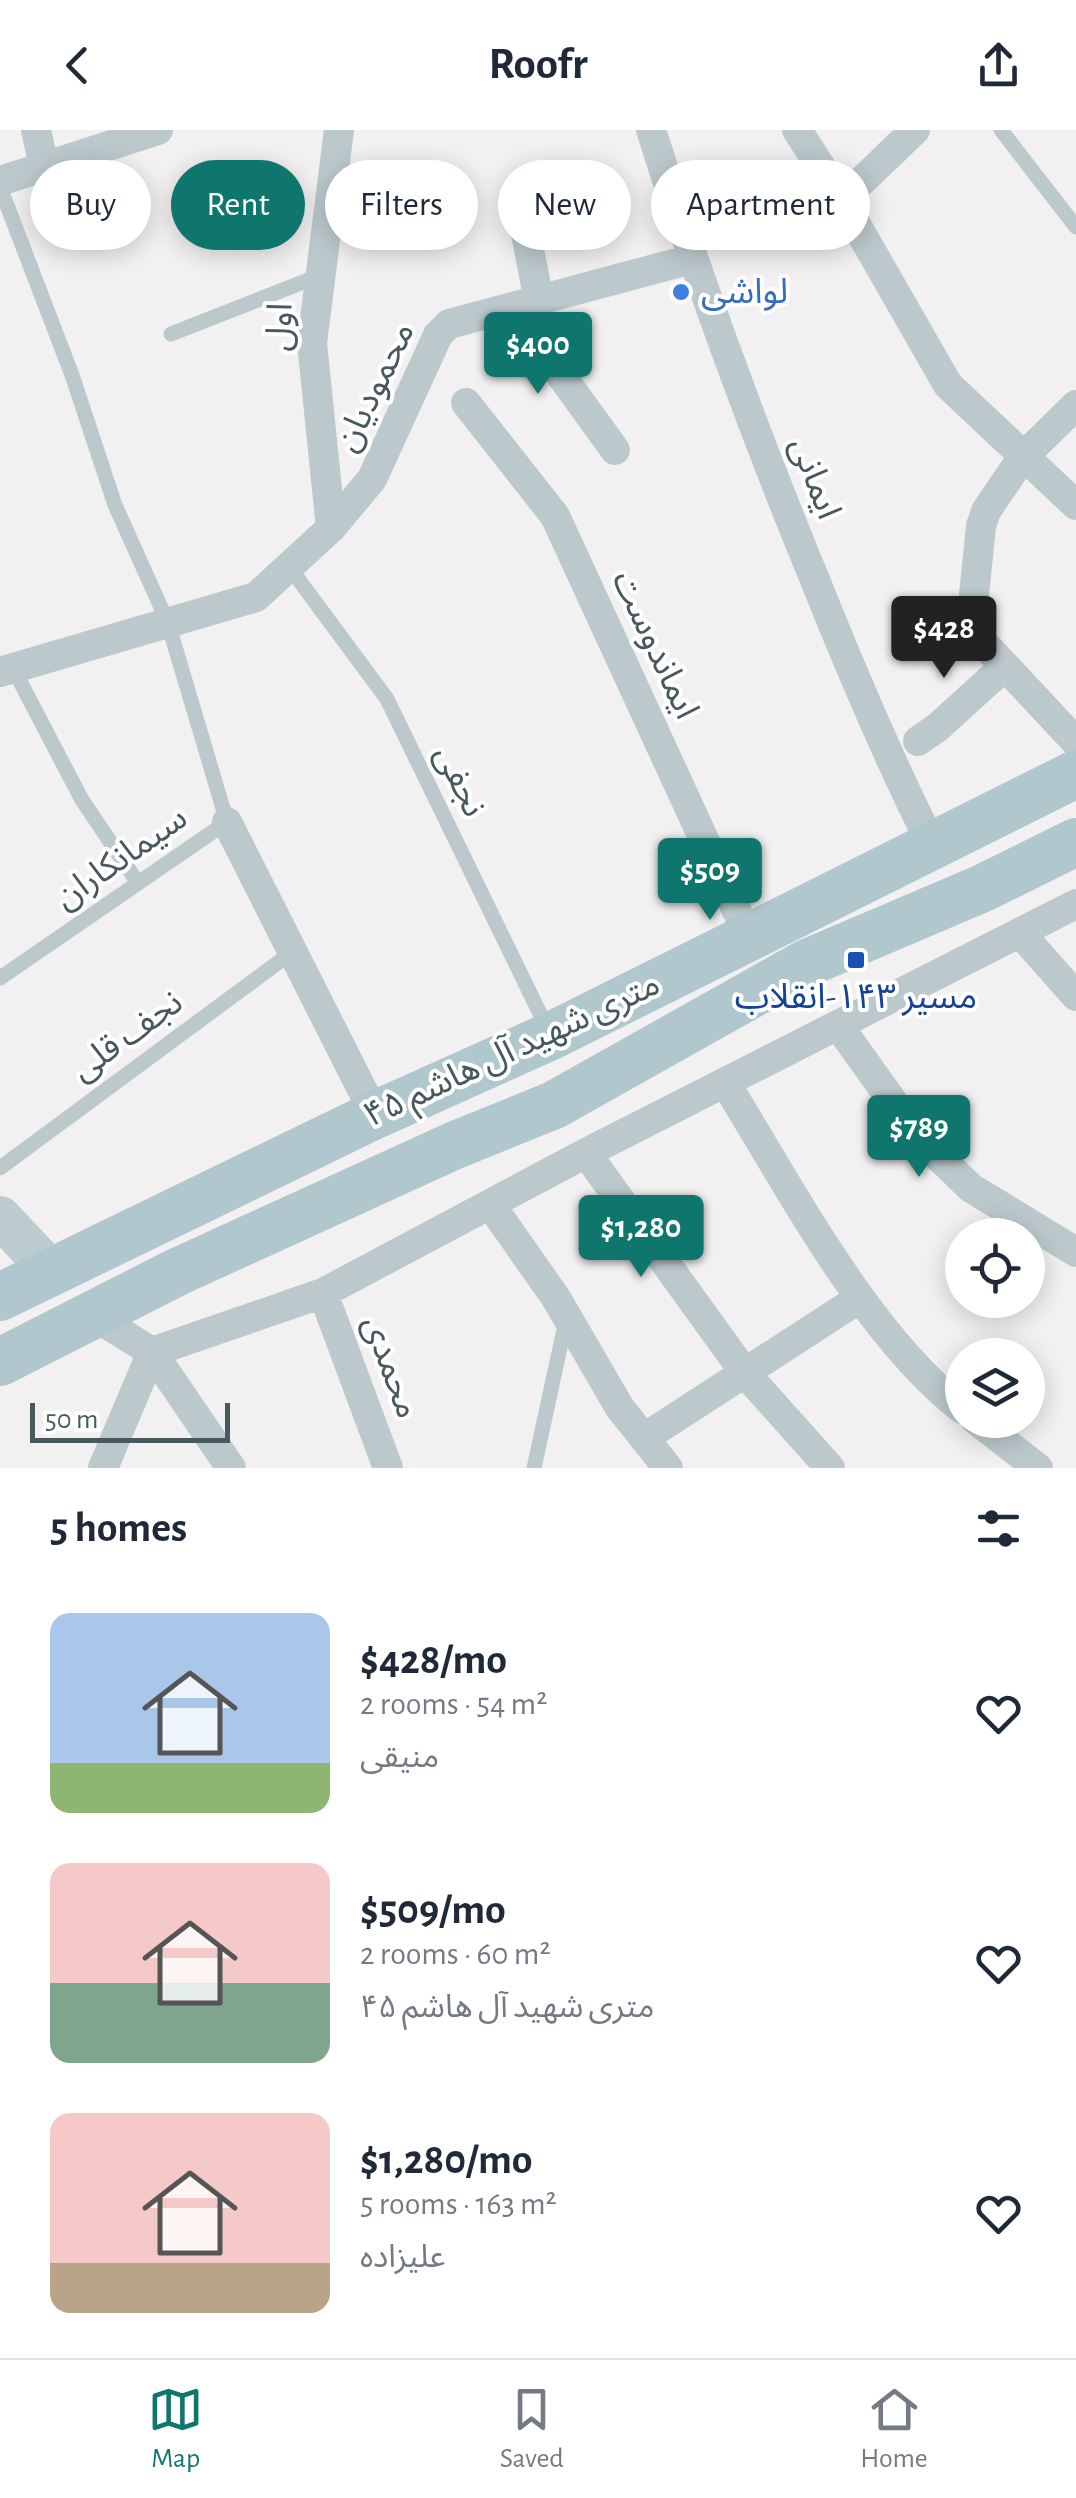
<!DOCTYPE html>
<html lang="en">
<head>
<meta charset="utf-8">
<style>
	body { margin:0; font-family:"Alegreya Sans","Noto Sans Arabic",sans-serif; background:#f2f2f3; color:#1f2937; height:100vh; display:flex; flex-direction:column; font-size:38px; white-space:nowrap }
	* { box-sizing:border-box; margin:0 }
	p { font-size:32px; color:#747a83 }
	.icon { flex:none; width:55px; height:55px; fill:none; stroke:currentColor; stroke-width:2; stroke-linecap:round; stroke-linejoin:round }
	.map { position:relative; height:1338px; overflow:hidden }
	.details { display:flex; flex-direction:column; background:#fff; flex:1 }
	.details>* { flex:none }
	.top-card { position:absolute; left:30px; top:30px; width:1018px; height:90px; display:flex; gap:20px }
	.fabs { position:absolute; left:945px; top:1088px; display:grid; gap:20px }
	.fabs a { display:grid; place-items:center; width:100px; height:100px; border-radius:50%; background:#fff; box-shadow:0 5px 25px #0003; font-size:50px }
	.scale { position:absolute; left:30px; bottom:25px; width:200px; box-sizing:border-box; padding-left:10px; border:5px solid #48595d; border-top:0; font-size:28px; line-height:35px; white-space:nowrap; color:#48595d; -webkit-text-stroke:8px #fff; paint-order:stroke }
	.price { position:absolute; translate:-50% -85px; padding:0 22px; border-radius:10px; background:#0f766e; color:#fff; font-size:32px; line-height:65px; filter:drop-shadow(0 2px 5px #0008) }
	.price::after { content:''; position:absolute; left:50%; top:60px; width:30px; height:22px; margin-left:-15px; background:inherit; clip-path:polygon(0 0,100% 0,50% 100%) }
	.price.selected { background:#222; color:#fff }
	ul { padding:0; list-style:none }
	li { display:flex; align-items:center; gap:30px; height:250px; padding:0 50px }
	li span { display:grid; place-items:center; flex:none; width:280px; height:200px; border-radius:20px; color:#555 }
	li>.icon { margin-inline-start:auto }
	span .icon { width:120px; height:120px; fill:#fffc; stroke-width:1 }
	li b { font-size:42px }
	h2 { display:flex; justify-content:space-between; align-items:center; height:120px; padding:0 50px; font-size:42px }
	.tag { padding:0 35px; border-radius:45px; background:#fff; box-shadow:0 5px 25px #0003; font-size:35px; line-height:90px }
	.tag.selected { background:#0f766e; color:#fff }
	header { display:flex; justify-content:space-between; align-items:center; height:130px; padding:0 50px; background:#fff; font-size:45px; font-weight:700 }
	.dock { display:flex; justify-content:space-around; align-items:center; height:140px; border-top:2px solid #e0e1e3; background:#fff; font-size:28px; color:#747a83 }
	.dock a { display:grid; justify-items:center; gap:5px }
	.dock .selected { color:#0f766e }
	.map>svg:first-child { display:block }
</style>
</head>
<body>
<header><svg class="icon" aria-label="back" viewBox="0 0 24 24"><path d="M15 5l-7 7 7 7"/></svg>Roofr<svg class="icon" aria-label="share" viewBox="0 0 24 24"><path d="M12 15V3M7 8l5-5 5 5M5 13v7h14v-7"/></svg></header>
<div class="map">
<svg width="1076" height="1338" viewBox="0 0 1076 1338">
	<rect width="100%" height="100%" fill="#f2f0f1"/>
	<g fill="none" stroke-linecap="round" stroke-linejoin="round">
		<path stroke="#bcc9cc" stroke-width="15" d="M1001 0 1076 97
			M0 57 72 245 115 375 168 493 227 692 0 848
			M171 204 321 145
			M290 438 387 569 548 900
			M13 538 82 670 138 753
			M0 1038 291 823
			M534 1338 566 1190"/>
		<path stroke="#bcc9cc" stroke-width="30" d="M36 0 44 36
			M651 0C699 152 754 302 815 450 851 540 888 628 932 715
			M797 0 842 70 915 0
			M0 51 158 0
			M518 62 539 171
			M842 70 948 255 1076 375
			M520 176 539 215 615 320
			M466 273 555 386 748 805
			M1076 275 1022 328 986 381 981 396 972 485 976 505 1076 612
			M331 398 312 213 339 0
			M0 542 256 467 331 398 372 349 438 205 449 194 692 129
			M918 611 938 597 1005 536
			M227 692 375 985
			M1020 803 1076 866
			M838 895 918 1007 971 1058 1076 1122
			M726 954C791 1059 866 1204 962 1279
			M586 1023 745 1243 830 1338
			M490 1074 556 1168 620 1278 668 1338
			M323 1163 388 1338
			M91 1184 152 1222 231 1338
			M152 1222 323 1163 586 1023 1076 774
			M976 1290 1038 1338
			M644 1308 860 1168
			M103 1338 152 1222"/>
		<path stroke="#bcccd1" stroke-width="42" d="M0 1087 52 1142"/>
		<path stroke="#b0c7ce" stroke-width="48" d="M0 1167 375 985 551 906 1076 644
			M0 1232 177 1142 453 1016 554 975 807 833 983 758 1076 712"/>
	</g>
	<circle fill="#3f7fe0" stroke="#fff" stroke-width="4" cx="681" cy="162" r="10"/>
	<rect fill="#1a4fb4" stroke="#fff" stroke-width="4" x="846" y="820" width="20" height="20" rx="5"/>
	<g text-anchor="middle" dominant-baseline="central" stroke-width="8" stroke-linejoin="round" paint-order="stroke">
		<g font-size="35" fill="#366cbe" stroke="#fff" text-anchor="start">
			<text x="701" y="162">لواشی</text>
		</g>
		<g font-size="35" fill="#48595d" stroke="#fff">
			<text transform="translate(280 197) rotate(-87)">اول</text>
			<text transform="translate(375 257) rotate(-64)">محمودیان</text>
			<text transform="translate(815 348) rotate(69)">ایمانی</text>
			<text transform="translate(655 515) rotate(65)">ایماندوست</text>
			<text transform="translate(460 651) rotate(64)">نجفی</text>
			<text transform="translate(121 728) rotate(-35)">سیمانکاران</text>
			<text transform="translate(127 906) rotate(-36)">نجف قلی</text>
			<text transform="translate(512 920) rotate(-25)">۴۵ متری شهید آل هاشم</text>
			<text transform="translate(391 1237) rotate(70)">محمدی</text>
		</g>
		<g font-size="35" fill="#164399" stroke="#fff">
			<text x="856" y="867">مسیر ۱۴۳-انقلاب</text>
		</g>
	</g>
</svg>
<div class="fabs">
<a><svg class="icon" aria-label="locate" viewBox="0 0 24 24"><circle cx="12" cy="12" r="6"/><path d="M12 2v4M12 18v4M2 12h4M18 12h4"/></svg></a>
<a><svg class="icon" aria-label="layers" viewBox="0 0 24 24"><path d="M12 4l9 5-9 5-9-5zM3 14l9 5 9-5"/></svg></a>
</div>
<div class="scale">50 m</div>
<b class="price" style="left:538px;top:267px">$400</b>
<b class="price selected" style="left:944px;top:551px">$428</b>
<b class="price" style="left:710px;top:793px">$509</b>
<b class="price" style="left:919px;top:1050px">$789</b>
<b class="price" style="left:641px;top:1150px">$1,280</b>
<div class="top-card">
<a class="tag">Buy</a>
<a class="tag selected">Rent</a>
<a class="tag">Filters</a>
<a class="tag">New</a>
<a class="tag">Apartment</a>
</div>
</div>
<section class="details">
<h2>5 homes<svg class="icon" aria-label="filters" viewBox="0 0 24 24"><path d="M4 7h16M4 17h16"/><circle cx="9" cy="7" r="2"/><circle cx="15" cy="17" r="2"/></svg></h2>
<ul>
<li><span style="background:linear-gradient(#a9c7e8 75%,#8fb573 0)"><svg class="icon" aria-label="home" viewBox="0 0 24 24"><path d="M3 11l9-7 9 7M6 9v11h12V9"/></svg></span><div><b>$428/mo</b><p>2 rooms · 54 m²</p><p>منیقی</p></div><svg class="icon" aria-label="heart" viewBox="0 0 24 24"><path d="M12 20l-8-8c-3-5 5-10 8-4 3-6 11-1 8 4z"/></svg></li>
<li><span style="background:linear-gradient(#f6c9c9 60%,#7fa58c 0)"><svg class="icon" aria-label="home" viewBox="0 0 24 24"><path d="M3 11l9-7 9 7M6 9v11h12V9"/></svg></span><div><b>$509/mo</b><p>2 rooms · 60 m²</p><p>۴۵ متری شهید آل هاشم</p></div><svg class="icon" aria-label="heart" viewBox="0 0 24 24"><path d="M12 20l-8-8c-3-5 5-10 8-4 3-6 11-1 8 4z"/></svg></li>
<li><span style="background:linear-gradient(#f6c9c9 75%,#b9a48a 0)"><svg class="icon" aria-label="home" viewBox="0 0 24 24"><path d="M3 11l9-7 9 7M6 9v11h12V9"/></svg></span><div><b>$1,280/mo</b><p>5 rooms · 163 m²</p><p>علیزاده</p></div><svg class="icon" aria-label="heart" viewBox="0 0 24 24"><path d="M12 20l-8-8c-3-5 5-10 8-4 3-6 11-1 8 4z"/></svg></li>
</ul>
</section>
<nav class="dock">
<a class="selected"><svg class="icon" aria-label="map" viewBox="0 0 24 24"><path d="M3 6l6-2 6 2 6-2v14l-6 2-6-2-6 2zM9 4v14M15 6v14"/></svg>Map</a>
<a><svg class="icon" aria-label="saved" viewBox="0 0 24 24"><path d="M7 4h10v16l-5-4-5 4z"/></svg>Saved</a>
<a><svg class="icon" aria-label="home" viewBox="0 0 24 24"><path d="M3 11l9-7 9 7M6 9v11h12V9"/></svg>Home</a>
</nav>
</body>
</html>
